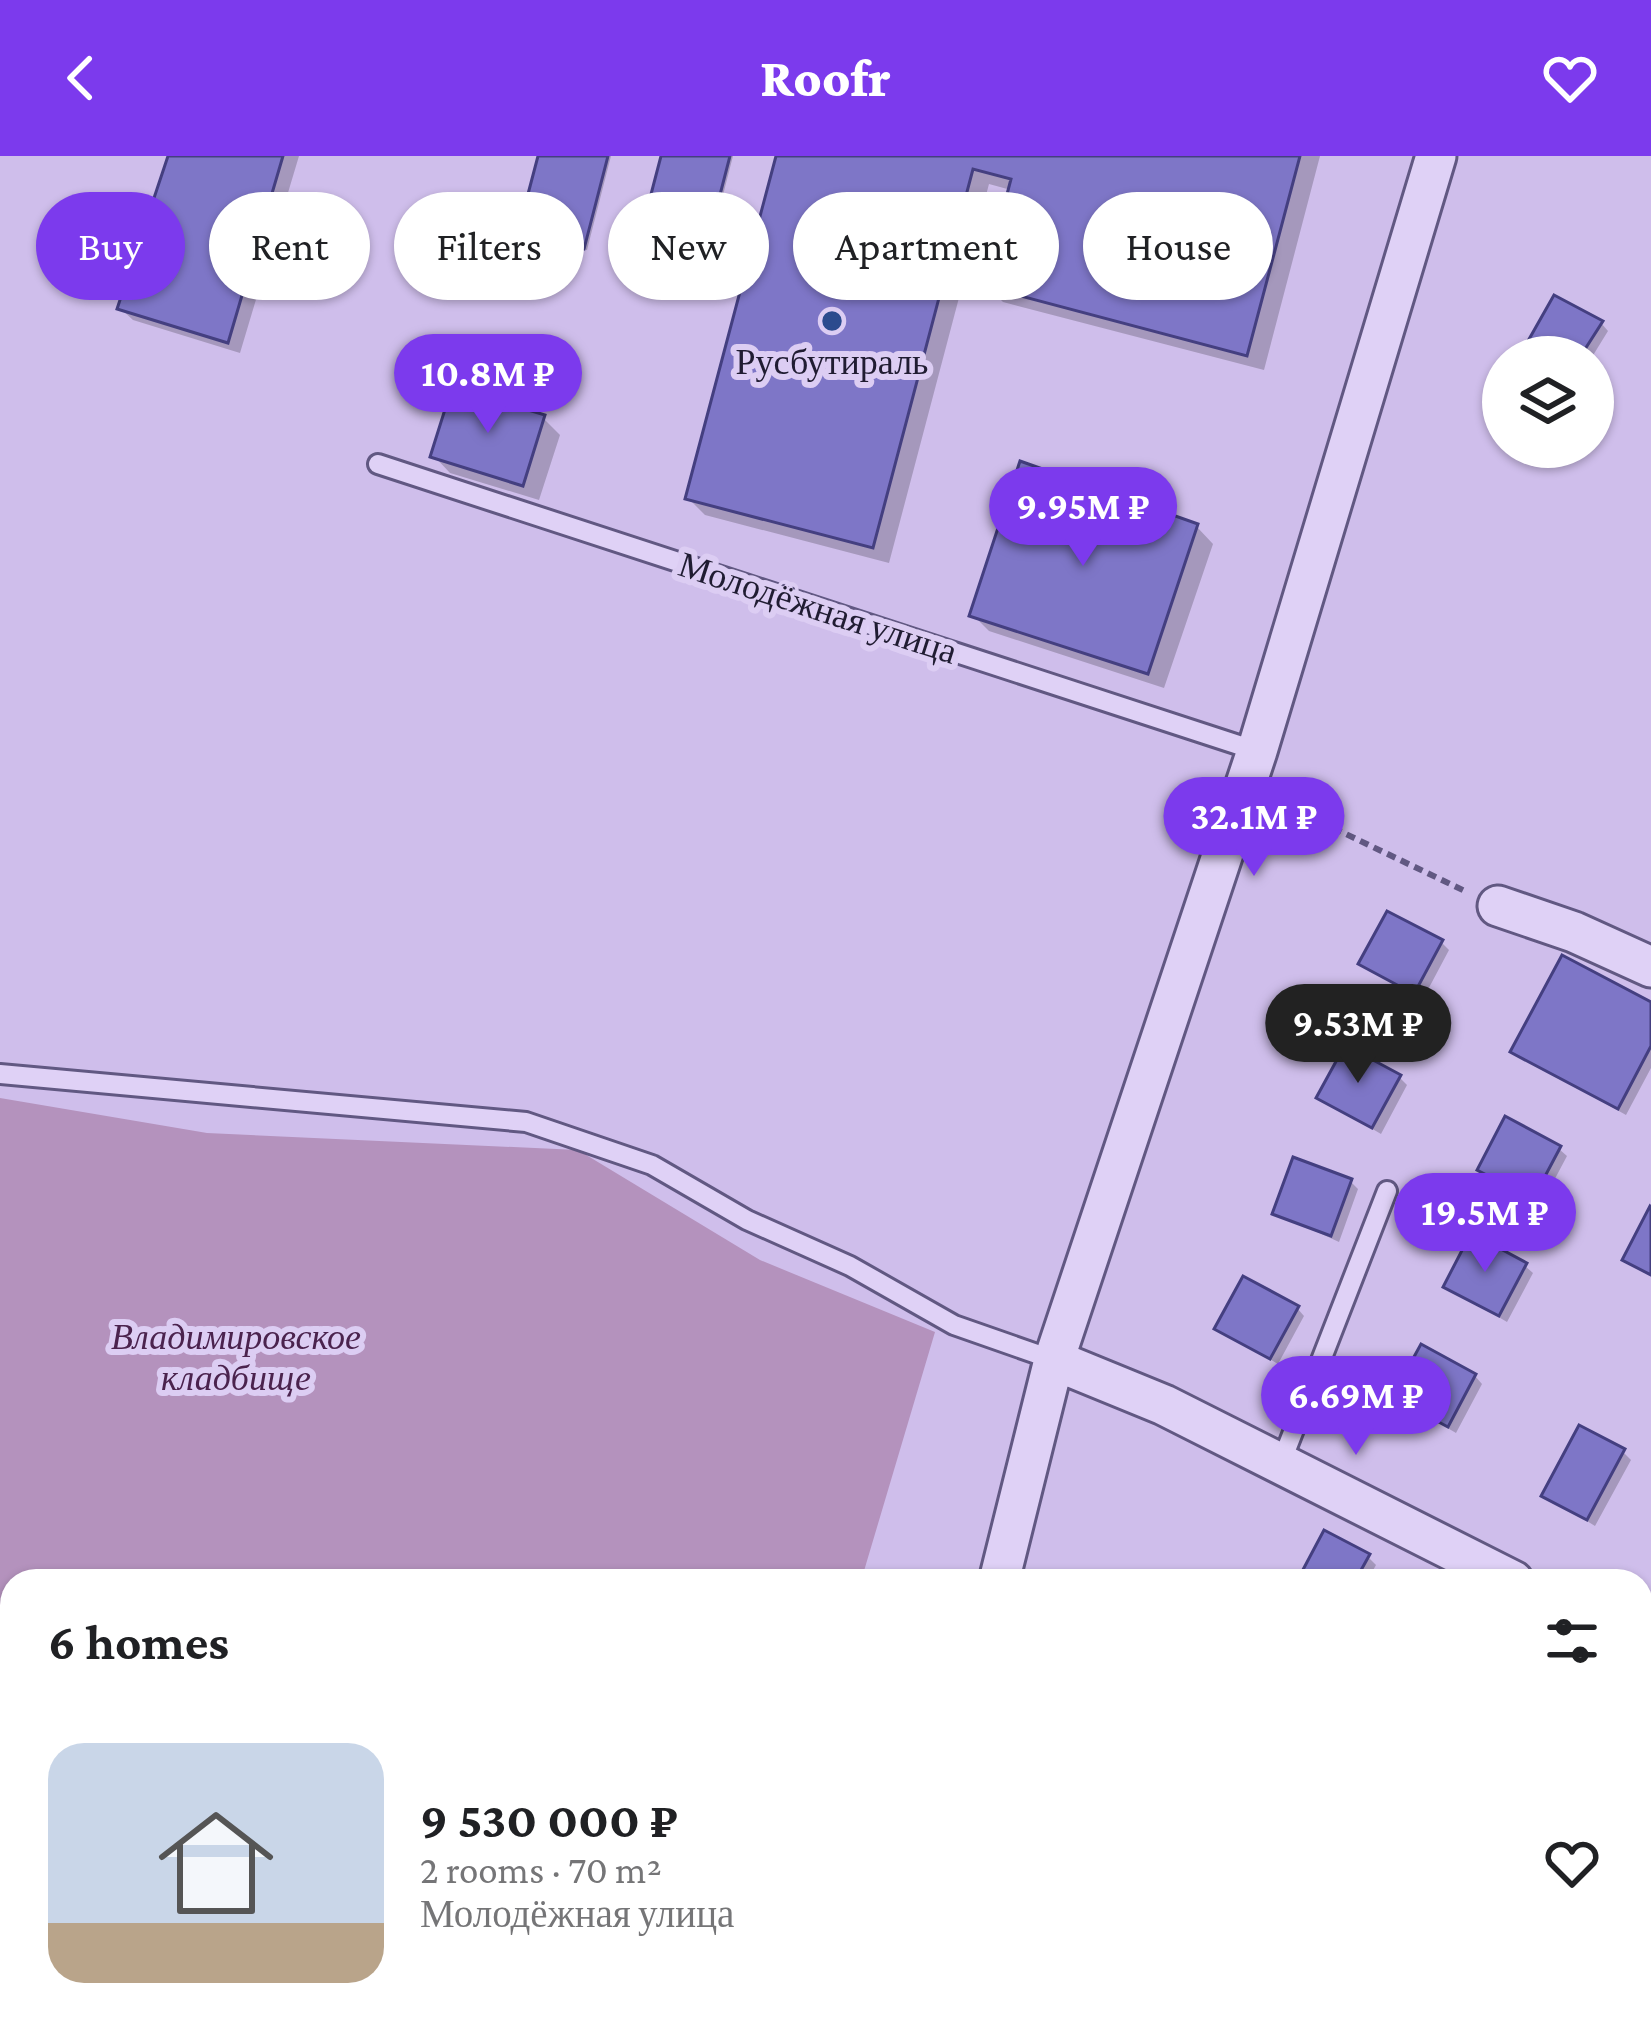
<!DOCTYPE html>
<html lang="en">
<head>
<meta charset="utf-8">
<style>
	body { margin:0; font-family:"Crimson Pro",serif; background:#f2f2f2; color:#202124; height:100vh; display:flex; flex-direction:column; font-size:45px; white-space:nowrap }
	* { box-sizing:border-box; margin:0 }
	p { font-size:39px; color:#757577 }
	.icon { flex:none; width:66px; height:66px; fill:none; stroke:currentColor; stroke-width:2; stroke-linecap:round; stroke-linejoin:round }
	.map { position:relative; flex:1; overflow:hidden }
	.drawer { position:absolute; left:0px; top:1413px; width:1653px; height:471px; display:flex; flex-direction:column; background:#fff; border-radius:36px 36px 0 0; box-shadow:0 3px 9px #0004 }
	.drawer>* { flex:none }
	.hud { position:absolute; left:36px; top:36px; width:1581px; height:108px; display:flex; gap:24px }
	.controls { position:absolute; left:1482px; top:180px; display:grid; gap:24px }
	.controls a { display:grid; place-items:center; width:132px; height:132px; border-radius:50%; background:#fff; box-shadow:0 3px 9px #0004; font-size:60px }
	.price { position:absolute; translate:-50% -102px; padding:0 27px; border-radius:42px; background:#7c3aed; color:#fff; font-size:39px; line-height:78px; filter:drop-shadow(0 3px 6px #0008) }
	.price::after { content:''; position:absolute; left:50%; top:72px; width:36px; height:27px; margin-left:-18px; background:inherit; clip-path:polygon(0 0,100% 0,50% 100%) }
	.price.on { background:#222; color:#fff }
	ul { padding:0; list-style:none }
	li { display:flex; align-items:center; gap:36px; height:300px; padding:0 48px }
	li span { display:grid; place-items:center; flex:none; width:336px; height:240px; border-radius:36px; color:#555 }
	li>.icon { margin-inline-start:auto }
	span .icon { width:144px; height:144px; fill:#fffc; stroke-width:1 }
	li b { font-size:51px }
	h2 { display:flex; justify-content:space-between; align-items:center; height:144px; padding:0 48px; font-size:51px }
	.pill { padding:0 42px; border-radius:54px; background:#fff; box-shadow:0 3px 9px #0004; font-size:42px; line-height:108px }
	.pill.on { background:#7c3aed; color:#fff }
	header { display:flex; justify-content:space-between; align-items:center; height:156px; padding:0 48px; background:#7c3aed; color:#fff; font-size:54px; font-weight:800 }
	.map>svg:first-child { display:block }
</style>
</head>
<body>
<header><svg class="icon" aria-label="back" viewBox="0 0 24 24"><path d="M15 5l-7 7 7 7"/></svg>Roofr<svg class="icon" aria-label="heart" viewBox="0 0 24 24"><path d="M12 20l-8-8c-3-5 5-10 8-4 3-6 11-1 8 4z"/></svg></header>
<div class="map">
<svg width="1651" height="1883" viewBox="0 0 1651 1883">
	<rect width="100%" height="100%" fill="#cfbeeb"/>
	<path fill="#b492bd" d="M0 942 207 977 578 994 760 1104 935 1176 861 1425H12V1582L0 1573Z
		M529 1872H767L765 1883H553Z"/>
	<path fill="#0003" d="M171 0H299L240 197 133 164 120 152Z
		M541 0H611L587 94 522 75Z
		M664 0H733L701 125 637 106Z
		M779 0H1320L1264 214 1003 146 986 129 1011 34 989 28 889 407 705 359 688 342Z
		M1601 167 1608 175 1592 201H1554L1532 185Z
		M543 262 560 279 539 344 450 317 434 300Z
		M1197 371 1213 388 1164 532 989 475 973 459Z
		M1441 786 1449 794 1423 843 1362 807Z
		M1651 849V912L1626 959 1514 896Z
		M1399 921 1407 929 1381 978 1320 942Z
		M1559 993 1567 1000 1541 1049 1480 1013Z
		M1351 1026 1358 1033 1339 1086 1276 1057Z
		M1525 1110 1533 1117 1507 1166 1446 1130Z
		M1297 1152 1304 1160 1278 1208 1218 1173Z
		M1475 1220 1482 1228 1456 1277 1395 1241Z
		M1623 1296 1631 1304 1595 1370 1545 1339Z
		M1368 1401 1376 1409 1367 1425H1300Z
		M1418 1416 1434 1425H1413Z"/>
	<path fill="#7e76c7" stroke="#443f80" stroke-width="3" d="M168 0H283L228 187 117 153Z
		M538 0H608L584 93 518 76Z
		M661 0H730L698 124 633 107Z
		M776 0H1300L1247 200 983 130 1011 23 973 13 873 392 685 343Z
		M1554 139 1603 165 1580 201H1554L1528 185Z
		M452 231 545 259 523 330 430 301Z
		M1020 305 1198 368 1148 518 969 460Z
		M1387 755 1443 784 1414 838 1358 808Z
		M1562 799 1651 846V890L1618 953 1510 896Z
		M1345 889 1401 919 1372 972 1316 942Z
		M1505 960 1561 990 1533 1043 1477 1014Z
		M1293 1001 1352 1023 1331 1080 1272 1058Z
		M1650 1050 1651 1051V1119L1622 1104Z
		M1471 1077 1527 1107 1499 1160 1443 1131Z
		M1243 1120 1299 1150 1270 1203 1214 1173Z
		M1421 1188 1476 1218 1448 1271 1392 1241Z
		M1579 1269 1625 1293 1587 1364 1541 1340Z
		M1324 1374 1370 1398 1355 1425H1297Z
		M1642 1540 1651 1545V1635L1641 1630Z"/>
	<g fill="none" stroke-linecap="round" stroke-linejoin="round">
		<g stroke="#615882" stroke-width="24">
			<path id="service" d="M378 308 1257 595
				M0 918 526 966 652 1009 747 1064 850 1110 954 1169 1054 1204
				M1281 1307 1387 1035"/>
		</g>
		<g stroke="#615882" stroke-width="45">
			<path id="minor" d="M1498 750 1574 776 1651 811
				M1054 1204 1164 1249 1513 1425
				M999 1425 1054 1204 1257 595 1436 0
				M1641 1491 1651 1496
				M886 1883 888 1872"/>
		</g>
		<path stroke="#615882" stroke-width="6" stroke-dasharray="9 6" stroke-linecap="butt" d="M1279 646 1467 736"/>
		<use href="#service" stroke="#dfd1f6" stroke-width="18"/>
		<use href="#minor" stroke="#dfd1f6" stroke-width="39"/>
	</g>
	<circle fill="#2b4b8e" stroke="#dccdf3" stroke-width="4.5" cx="832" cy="165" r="12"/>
	<g text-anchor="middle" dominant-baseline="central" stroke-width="12" stroke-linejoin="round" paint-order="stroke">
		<g font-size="36" fill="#201c32" stroke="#dccdf3">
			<text x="832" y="206">Русбутираль</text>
		</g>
		<g font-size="36" fill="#201c32" stroke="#dccdf3">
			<text transform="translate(818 452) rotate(18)">Молодёжная улица</text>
		</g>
		<g font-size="36" font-style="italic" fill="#4b234e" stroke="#dccdf3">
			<text x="236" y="1181">Владимировское<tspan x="236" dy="41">кладбище</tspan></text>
		</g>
	</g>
</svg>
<div class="controls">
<a><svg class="icon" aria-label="layers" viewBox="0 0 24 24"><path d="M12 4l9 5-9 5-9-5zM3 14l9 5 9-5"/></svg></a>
</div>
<b class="price" style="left:488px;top:280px">10.8M ₽</b>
<b class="price" style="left:1083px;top:413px">9.95M ₽</b>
<b class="price" style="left:1254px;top:723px">32.1M ₽</b>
<b class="price on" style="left:1358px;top:930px">9.53M ₽</b>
<b class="price" style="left:1485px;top:1119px">19.5M ₽</b>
<b class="price" style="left:1356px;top:1302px">6.69M ₽</b>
<div class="hud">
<a class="pill on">Buy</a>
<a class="pill">Rent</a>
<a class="pill">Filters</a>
<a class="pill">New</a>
<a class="pill">Apartment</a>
<a class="pill">House</a>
</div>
<section class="drawer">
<h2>6 homes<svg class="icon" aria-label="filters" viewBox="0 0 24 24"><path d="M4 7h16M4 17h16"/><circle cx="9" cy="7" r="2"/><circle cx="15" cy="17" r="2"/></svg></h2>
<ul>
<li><span style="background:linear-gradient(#c9d6e8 75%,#b9a48a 0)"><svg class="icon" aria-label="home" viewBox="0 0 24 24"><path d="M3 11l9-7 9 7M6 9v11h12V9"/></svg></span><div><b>9 530 000 ₽</b><p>2 rooms · 70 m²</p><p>Молодёжная улица</p></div><svg class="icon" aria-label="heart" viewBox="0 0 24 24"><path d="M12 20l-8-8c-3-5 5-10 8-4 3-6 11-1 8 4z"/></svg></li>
</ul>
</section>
</div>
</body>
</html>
